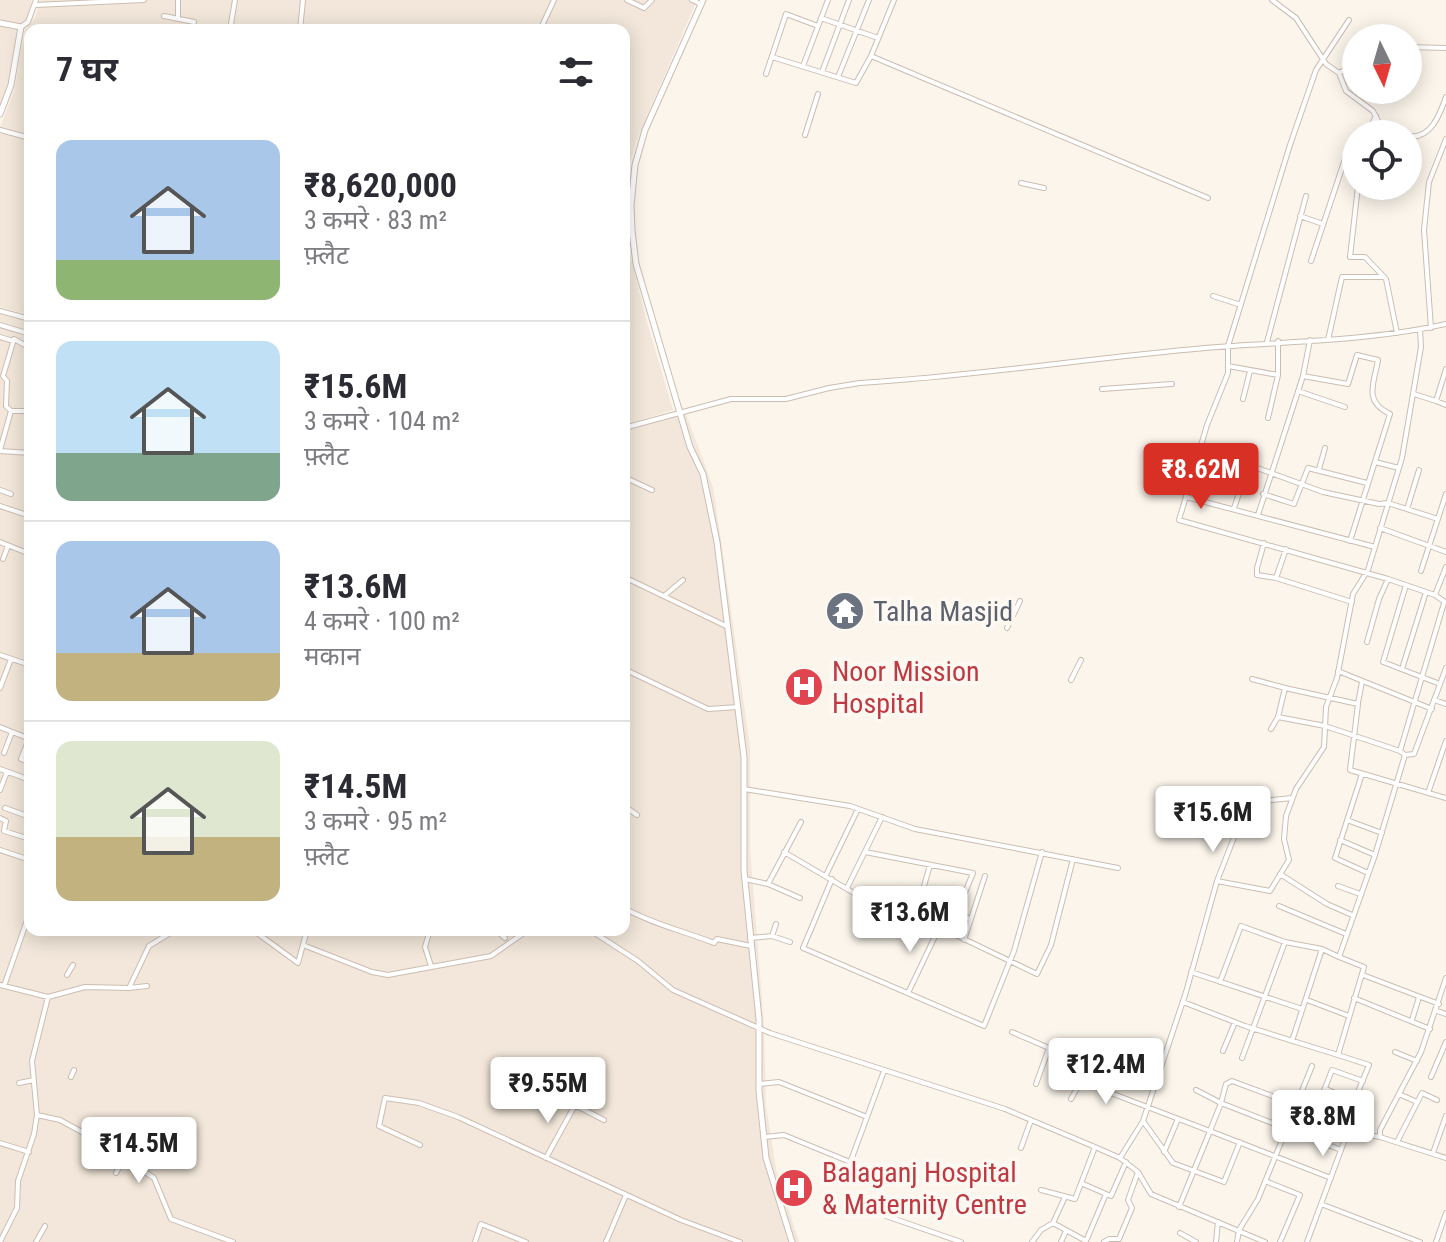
<!DOCTYPE html>
<html lang="hi">
<head>
<meta charset="utf-8">
<style>
	body { margin:0; font-family:"Roboto Condensed","Noto Sans Devanagari",sans-serif; background:#f7f7f7; color:#2b2b33; height:100vh; display:flex; flex-direction:column; font-size:30px; white-space:nowrap }
	* { box-sizing:border-box; margin:0 }
	p { font-size:26px; color:#7c7c81 }
	.icon { flex:none; width:44px; height:44px; fill:none; stroke:currentColor; stroke-width:2; stroke-linecap:round; stroke-linejoin:round }
	.map { position:relative; flex:1; overflow:hidden }
	.details { position:absolute; left:24px; top:24px; width:606px; height:912px; display:flex; flex-direction:column; background:#fff; border-radius:16px; box-shadow:0 4px 20px #0003 }
	.details>* { flex:none }
	.needle { width:52px; rotate:175deg }
	.buttons { position:absolute; left:1342px; top:24px; display:grid; gap:16px }
	.buttons a { display:grid; place-items:center; width:80px; height:80px; border-radius:50%; background:#fff; box-shadow:0 4px 20px #0003; font-size:40px }
	.price { position:absolute; translate:-50% -68px; padding:0 18px; border-radius:8px; background:#fff; color:#222; font-size:26px; line-height:52px; filter:drop-shadow(0 2px 4px #0008) }
	.price::after { content:''; position:absolute; left:50%; top:48px; width:24px; height:18px; margin-left:-12px; background:inherit; clip-path:polygon(0 0,100% 0,50% 100%) }
	.price.selected { background:#d93025; color:#fff }
	ul { padding:0; list-style:none }
	li { display:flex; align-items:center; gap:24px; height:200px; padding:0 32px }
	li+li { border-top:2px solid #e1e1e2 }
	li span { display:grid; place-items:center; flex:none; width:224px; height:160px; border-radius:16px; color:#555 }
	li>.icon { margin-inline-start:auto }
	span .icon { width:96px; height:96px; fill:#fffc; stroke-width:1 }
	li b { font-size:34px }
	h2 { display:flex; justify-content:space-between; align-items:center; height:96px; padding:0 32px; font-size:34px }
	.map>svg:first-child { display:block }
</style>
</head>
<body>
<div class="map">
<svg width="1446" height="1242" viewBox="0 0 1446 1242">
	<rect width="100%" height="100%" fill="#fbf5eb"/>
	<path fill="#f2e7da" d="M0 0H32L28 17 18 30 12 70 0 107Z
		M40 0H697L636 142 627 173 624 198V30H30V315L0 307V127L14 91 25 30 35 18Z
		M624 218 625 235 647 322 673 410 624 425Z
		M0 314 30 322V930H624V431L686 414 713 487 724 560 750 748V848L764 1026 766 1106 776 1169 799 1242H0Z"/>
	<g fill="none" stroke-linecap="round" stroke-linejoin="round">
		<g stroke="#ccbdb2" stroke-width="6">
			<path id="minor" d="M178 0V18
				M627 0 644 8 652 0
				M692 0 701 4
				M1272 0 1296 18 1326 64 1339 73 1346 91 1373 111 1379 123 1400 134
				M35 5 144 0
				M164 16 194 22
				M821 18 878 38
				M1349 20 1316 70 1290 145 1228 346V373L1207 425 1179 520 1388 579 1435 595 1445 602
				M21 27 28 22 36 0
				M230 30 235 0
				M300 30 303 0
				M540 30 554 0
				M1408 47 1446 48
				M871 56 1208 198
				M772 57 856 83 871 56 894 0
				M803 66 828 0
				M822 72 849 0
				M1339 73 1352 66 1356 60
				M766 74 786 14 818 26
				M838 77 869 0
				M0 130 30 138
				M1367 134 1376 116
				M805 135 818 94
				M1408 136C1431 140 1440 114 1446 97
				M1021 183 1044 188
				M1358 186 1350 257H1365L1386 279 1397 333
				M1300 216 1323 224
				M1311 261 1348 150 1350 145 1356 146
				M1213 296 1241 305
				M0 311 30 319
				M0 325 30 334
				M1431 328 1424 230 1429 182 1446 139
				M0 337 13 341
				M1328 340 1342 277H1383
				M1267 342 1306 196
				M1228 366 1278 375
				M1303 376 1348 384 1357 355 1378 360C1374 384 1363 401 1390 414L1350 541
				M1102 389 1172 384
				M1298 391 1345 407
				M1414 394 1436 401 1446 369
				M1243 399 1250 371
				M1436 401 1446 405
				M11 411 6 406 7 381 3 376 14 339 30 348
				M11 411H30
				M1268 418 1278 375V341
				M624 428 731 399H786L829 388 860 383C975 376 1090 358 1205 348 1285 341 1366 342 1446 324
				M0 450 11 411
				M0 451 30 453
				M28 453 30 441
				M1375 462 1399 468
				M1319 469 1325 448
				M624 477 652 490
				M1192 480 1216 487 1227 461 1249 465 1323 492 1379 504 1388 503 1438 519
				M0 490 11 494
				M1263 494 1294 504 1308 468 1367 483
				M1186 497 1375 547
				M0 506 30 516
				M1234 508 1249 465
				M1407 509 1419 470
				M1258 515 1303 376 1310 340
				M1380 528 1446 552
				M0 542 30 554
				M1264 543 1257 568V575L1276 578 1352 602
				M3 559 8 546
				M1421 571 1446 494
				M624 577 726 626
				M1276 578 1286 549
				M1406 585 1383 662 1440 684
				M1435 595 1446 567
				M664 596 683 580
				M1007 628 1020 601
				M1367 642 1379 599 1388 579
				M0 655 30 665
				M624 669 708 709 738 707
				M1402 669 1426 592
				M1338 671 1432 709
				M1252 679 1285 688
				M1071 680 1081 660
				M0 688 11 659
				M1434 700 1446 704
				M1358 703 1362 682
				M1278 717 1325 726 1400 751 1405 755 1414 754 1446 668
				M0 727 30 739
				M1271 729 1278 717 1285 688 1358 704 1350 770 1446 798
				M29 739 21 759 30 762
				M1400 751 1444 603
				M4 753 12 732
				M0 769 30 780
				M1362 774 1335 858 1368 873
				M744 789 850 806 915 829 1118 868
				M0 790 7 772
				M1428 793 1446 741
				M624 806 637 815
				M5 808 30 817
				M0 818 6 821 4 831 30 839
				M1347 820 1382 833
				M1340 840 1375 855
				M0 850 30 860
				M784 852 893 916 941 928 1037 974 1051 945 1073 859
				M865 852 973 873 957 912
				M1280 874 1327 904 1352 915
				M826 875 858 809
				M745 879 768 884 801 822
				M832 879 803 948 984 1026 1014 951 1042 852
				M1217 881 1270 891 1289 860 1284 839 1286 816 1296 789 1324 747 1326 707 1337 678 1353 594 1368 570 1402 458 1421 347 1420 330
				M768 884 800 898
				M1338 886 1360 894
				M847 888 882 817
				M1279 906 1346 934
				M624 908C652 924 684 931 714 943L717 939 751 946
				M890 914 904 889
				M914 921 930 865
				M931 926 938 904 970 919
				M253 930 298 963 307 930
				M430 930 425 947 431 966
				M496 930 505 938
				M590 930 638 961 673 990 770 1033 1005 1109 1095 1147 1120 1158 1138 1172 1151 1194 1265 1242
				M772 936 776 924
				M750 938 772 936 790 942
				M964 940 985 876
				M303 945 372 972 388 975 491 956 528 930
				M1191 972 1302 1009
				M67 975 73 965
				M1363 975 1439 1004
				M1220 982 1241 926 1285 942 1322 949 1339 957
				M0 985 48 997 85 987 129 988 149 946 175 930
				M4 986 30 912
				M129 988 147 986
				M908 993 939 928
				M1354 998 1430 1029
				M1307 1000 1349 1016
				M1183 1002 1245 1026 1338 1055 1364 967 1339 957 1375 855 1405 755
				M1437 1011 1446 1014
				M1412 1020 1419 997
				M1012 1032 1049 1048 1036 1084
				M1292 1041 1322 949
				M1223 1051 1235 1022
				M1395 1052 1417 1061
				M1242 1058 1285 942
				M71 1077 74 1070
				M1431 1077 1446 1042
				M19 1083 34 1080
				M759 1084 779 1082 867 1117
				M1326 1089 1350 1100 1355 1099 1369 1065 1338 1055
				M1196 1090 1221 1103 1226 1084 1232 1081 1342 1122 1347 1125 1348 1131
				M1399 1094 1417 1102
				M1071 1099 1080 1083 1090 1085 1210 1131 1221 1103 1341 1150
				M1316 1111 1332 1070 1363 1081
				M37 1115 60 1120 91 1137 154 1178 171 1219 233 1242
				M1143 1121 1173 1163 1224 1182 1240 1142
				M764 1137 784 1135 850 1162
				M1380 1137V1130L1421 1052 1446 978
				M1397 1142 1422 1093 1437 1100
				M0 1143 29 1152
				M420 1145 379 1126 385 1098 419 1103 458 1117 681 1220 740 1242
				M1021 1148 1031 1120
				M1164 1152 1178 1119
				M1433 1153 1446 1116
				M546 1158 575 1105 604 1120
				M1120 1158 1143 1121 1186 992 1217 881 1244 812 1251 802 1292 798
				M116 1173 124 1158
				M1265 1181 1300 1195 1280 1242
				M843 1182 884 1071
				M1081 1183 1106 1194
				M1041 1190 1075 1199 1095 1147
				M1321 1204 1420 1242
				M1179 1207 1210 1131 1331 1178
				M886 1216 961 1242
				M1053 1223 1086 1241
				M1180 1233 1196 1242
				M1086 1241 1106 1194 1111 1196 1126 1162
				M0 1242 17 1208 18 1181 34 1134 37 1115 32 1061 48 997
				M36 1242 45 1226
				M475 1242 481 1224 526 1242
				M606 1242 626 1195
				M1032 1242 1041 1230 1053 1223 1065 1197
				M1061 1242 1066 1231
				M1104 1242 1109 1239H1119L1132 1208 1128 1200 1138 1172
				M1216 1242 1218 1222
				M1237 1242 1239 1230 1258 1199 1312 1066
				M1307 1242 1348 1131 1380 1137 1446 1158
				M1436 1242 1446 1213"/>
		</g>
		<g stroke="#ccbdb2" stroke-width="7">
			<path id="tertiary" d="M703 0 645 130 635 165 631 205 632 231 636 264 660 345 690 447 703 474 717 542 744 757V871L759 1019V1091L766 1158 792 1242
				M0 23 21 27 11 85 0 114"/>
		</g>
		<use href="#minor" stroke="#fff" stroke-width="4"/>
		<use href="#tertiary" stroke="#fff" stroke-width="5"/>
	</g>
	<defs>
		<g id="temple-disc" transform="scale(2)"><circle r="9.5" fill="#6b7280" stroke="#fdf9f2"/><path d="M0-6L5-2H3V0L6.5 2.5H4V6H1.5V3h-3V6H-4V2.5H-6.5L-3 0V-2H-5Z" fill="#fff"/></g>
		<g id="hospital-disc" transform="scale(2)"><circle r="9.5" fill="#e0444e" stroke="#fdf9f2"/><path d="M-5-5h3v3.5h4V-5h3V5h-3V1.5h-4V5h-3Z" fill="#fff"/></g>
	</defs>
	<g fill-rule="evenodd">
		<use href="#temple-disc" x="845" y="611"/>
		<use href="#hospital-disc" x="804" y="687"/>
		<use href="#hospital-disc" x="794" y="1188"/>
	</g>
	<g text-anchor="middle" dominant-baseline="central" stroke-width="8" stroke-linejoin="round" paint-order="stroke">
		<g font-size="28" fill="#5b616d" stroke="#fdf9f2" text-anchor="start">
			<text x="873" y="611">Talha Masjid</text>
		</g>
		<g font-size="28" fill="#be3a42" stroke="#fdf9f2" text-anchor="start">
			<text x="832" y="671">Noor Mission<tspan x="832" dy="32">Hospital</tspan></text>
			<text x="822" y="1172">Balaganj Hospital<tspan x="822" dy="32">&amp; Maternity Centre</tspan></text>
		</g>
	</g>
</svg>
<div class="buttons">
<a><svg class="needle" viewBox="-14 -14 28 28"><path d="M0-13l5 13h-10z" fill="#e53935"/><path d="M0 13l5-13h-10z" fill="#7c7c81"/></svg></a>
<a><svg class="icon" aria-label="locate" viewBox="0 0 24 24"><circle cx="12" cy="12" r="6"/><path d="M12 2v4M12 18v4M2 12h4M18 12h4"/></svg></a>
</div>
<b class="price selected" style="left:1201px;top:511px">₹8.62M</b>
<b class="price" style="left:1213px;top:854px">₹15.6M</b>
<b class="price" style="left:910px;top:954px">₹13.6M</b>
<b class="price" style="left:1106px;top:1106px">₹12.4M</b>
<b class="price" style="left:548px;top:1125px">₹9.55M</b>
<b class="price" style="left:1323px;top:1158px">₹8.8M</b>
<b class="price" style="left:139px;top:1185px">₹14.5M</b>
<section class="details">
<h2>7 घर<svg class="icon" aria-label="filters" viewBox="0 0 24 24"><path d="M4 7h16M4 17h16"/><circle cx="9" cy="7" r="2"/><circle cx="15" cy="17" r="2"/></svg></h2>
<ul>
<li><span style="background:linear-gradient(#a9c7e8 75%,#8fb573 0)"><svg class="icon" aria-label="home" viewBox="0 0 24 24"><path d="M3 11l9-7 9 7M6 9v11h12V9"/></svg></span><div><b>₹8,620,000</b><p>3 कमरे · 83 m²</p><p>फ़्लैट</p></div></li>
<li><span style="background:linear-gradient(#bfe0f5 70%,#7fa58c 0)"><svg class="icon" aria-label="home" viewBox="0 0 24 24"><path d="M3 11l9-7 9 7M6 9v11h12V9"/></svg></span><div><b>₹15.6M</b><p>3 कमरे · 104 m²</p><p>फ़्लैट</p></div></li>
<li><span style="background:linear-gradient(#a9c7e8 70%,#c2b280 0)"><svg class="icon" aria-label="home" viewBox="0 0 24 24"><path d="M3 11l9-7 9 7M6 9v11h12V9"/></svg></span><div><b>₹13.6M</b><p>4 कमरे · 100 m²</p><p>मकान</p></div></li>
<li><span style="background:linear-gradient(#dfe7d0 60%,#c2b280 0)"><svg class="icon" aria-label="home" viewBox="0 0 24 24"><path d="M3 11l9-7 9 7M6 9v11h12V9"/></svg></span><div><b>₹14.5M</b><p>3 कमरे · 95 m²</p><p>फ़्लैट</p></div></li>
</ul>
</section>
</div>
</body>
</html>
